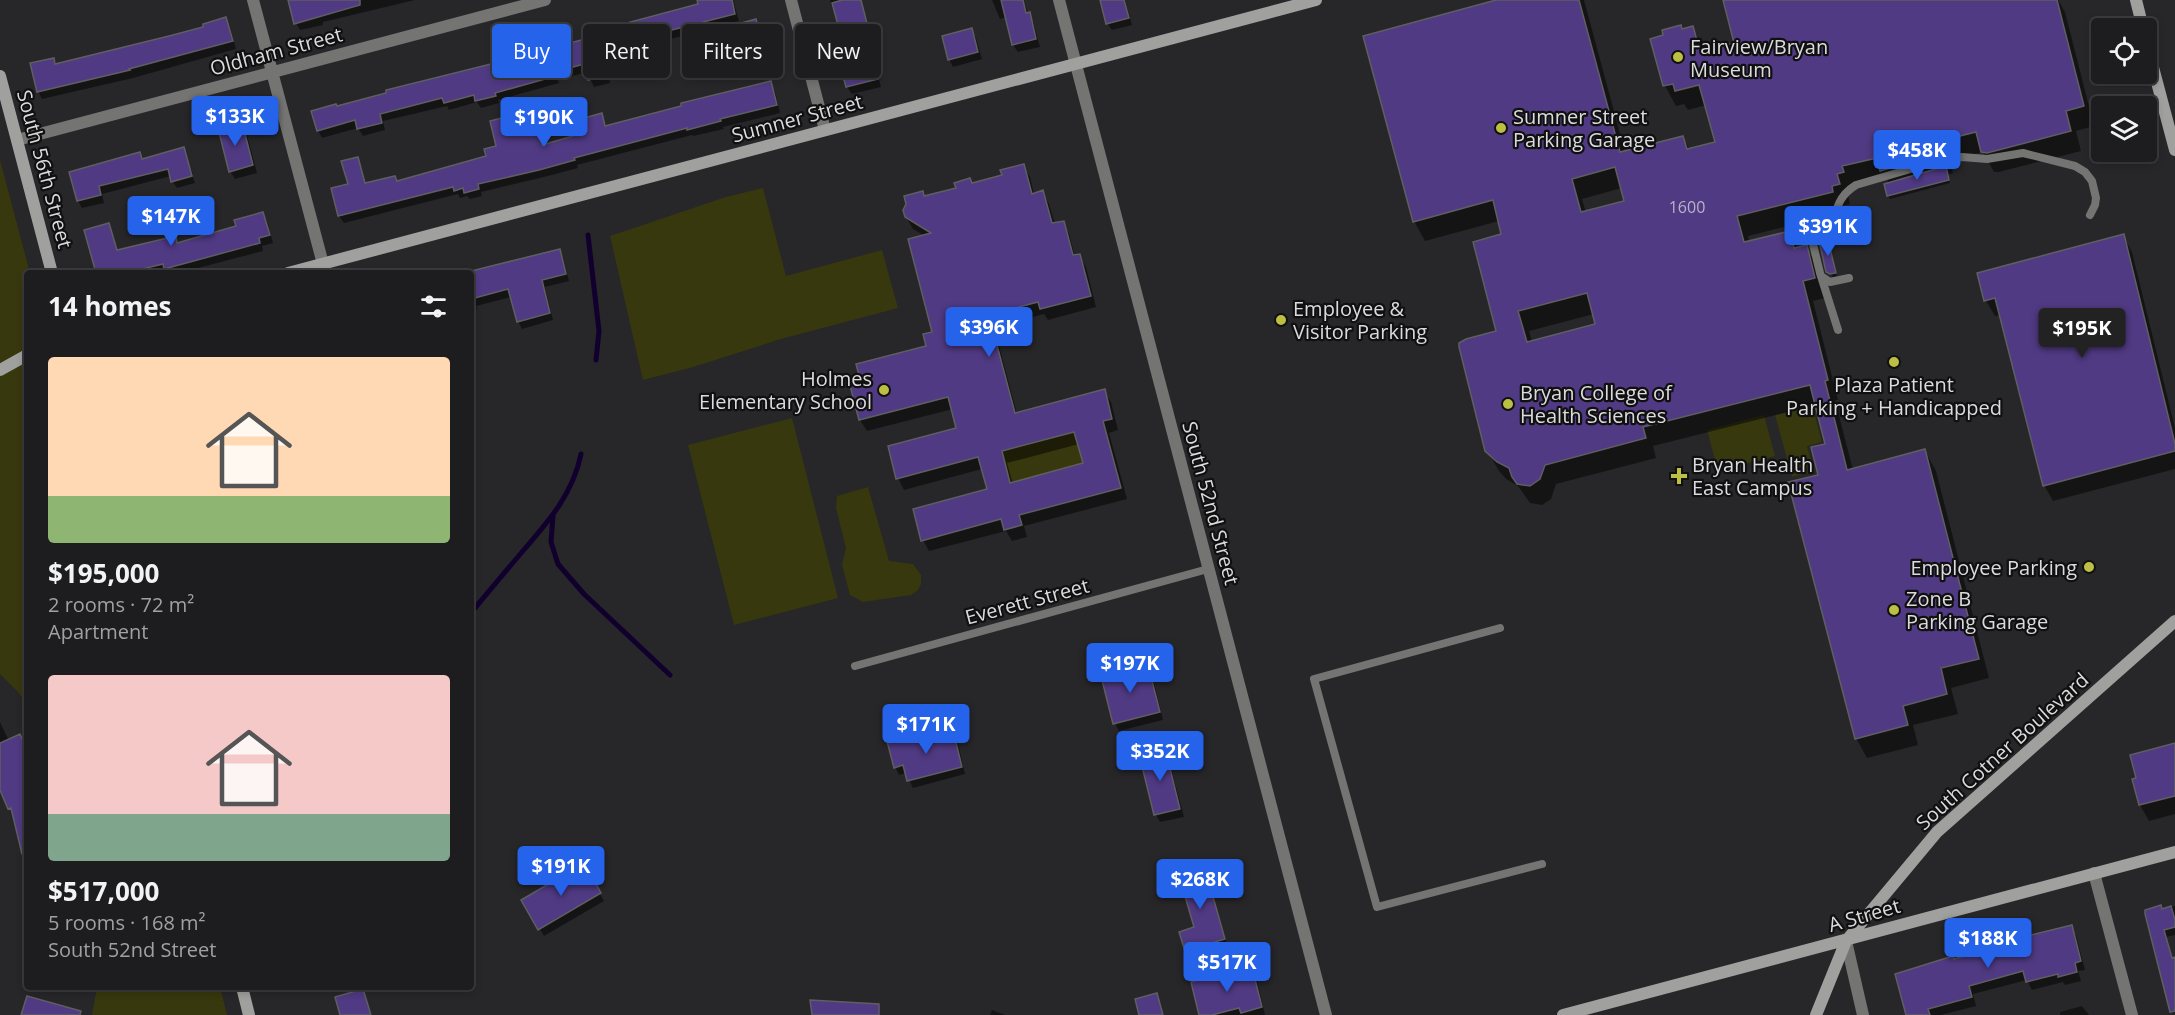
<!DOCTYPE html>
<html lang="en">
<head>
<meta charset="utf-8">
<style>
	body { margin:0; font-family:"Open Sans",sans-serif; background:#252528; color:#f1f3f6; height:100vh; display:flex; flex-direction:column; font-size:22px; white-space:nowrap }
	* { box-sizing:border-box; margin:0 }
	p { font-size:20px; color:#a0a1a4 }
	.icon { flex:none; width:33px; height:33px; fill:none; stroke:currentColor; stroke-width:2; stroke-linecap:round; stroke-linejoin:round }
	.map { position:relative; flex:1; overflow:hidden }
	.sheet { position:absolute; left:24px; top:270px; width:450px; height:720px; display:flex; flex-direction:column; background:#1d1c1f; border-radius:6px; box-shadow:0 3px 9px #0003,0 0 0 2px #3b3a3d }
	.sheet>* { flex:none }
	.hud { position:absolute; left:492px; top:24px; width:570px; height:54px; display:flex; gap:12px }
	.fabs { position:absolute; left:2091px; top:18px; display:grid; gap:12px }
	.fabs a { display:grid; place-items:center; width:66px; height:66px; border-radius:6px; background:#1d1c1f; box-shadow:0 3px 9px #0003,0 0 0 2px #3b3a3d; font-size:30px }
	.price { position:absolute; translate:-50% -51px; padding:0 14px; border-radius:6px; background:#2563eb; color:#fff; font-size:20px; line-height:39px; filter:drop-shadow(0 2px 3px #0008) }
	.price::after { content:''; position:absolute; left:50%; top:36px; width:18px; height:14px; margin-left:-9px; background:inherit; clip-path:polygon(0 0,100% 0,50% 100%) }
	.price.active { background:#222; color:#fff }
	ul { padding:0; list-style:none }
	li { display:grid; align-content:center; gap:12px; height:318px; padding:0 24px }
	li span { display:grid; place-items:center; height:186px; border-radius:6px; color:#555 }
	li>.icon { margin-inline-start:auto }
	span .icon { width:108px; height:108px; fill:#fffc; stroke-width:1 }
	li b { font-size:26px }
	h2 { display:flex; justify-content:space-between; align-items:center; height:72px; padding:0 24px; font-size:26px }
	.chip { padding:0 21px; border-radius:6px; background:#1d1c1f; box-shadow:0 3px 9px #0003,0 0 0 2px #3b3a3d; font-size:21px; line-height:54px }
	.chip.active { background:#2563eb; color:#fff }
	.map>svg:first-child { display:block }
</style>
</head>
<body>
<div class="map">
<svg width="2175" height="1015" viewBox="0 0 2175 1015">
	<rect width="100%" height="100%" fill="#272629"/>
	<path fill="#37380e" d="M0 160 30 273H27V704L18 692 0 674Z
		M763 188 786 276 882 250 898 308 781 339 693 367 643 380 610 236 726 197Z
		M1812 405 1822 442 1807 446 1814 471 1792 477 1775 415Z
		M1764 415 1775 456 1718 471 1707 430Z
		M792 418 838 598 734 625 688 445Z
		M1074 432 1083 463 1010 483 1002 451Z
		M868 487 889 561 913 564 921 575V584L918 590 911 595 863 602 850 595 842 565 846 548 836 508 837 496Z
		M97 987H220L227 1015H92Z"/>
	<path fill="#0007" fill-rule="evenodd" d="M290 0H415L323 22V25L300 30 296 23Z
		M702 0H733L739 21 651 44 655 58 607 71 610 83 594 87 587 72 558 80 559 83 498 100 499 103 481 108 477 102 449 110 447 106 383 121 385 130 363 136 358 128 322 138 318 130 337 108 626 30 700 6Z
		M830 0H861L874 47 871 48 881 87 852 94 847 87 842 66 847 65 846 52Z
		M992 0H1024L1028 14 1033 21 1040 47 1018 52 1013 45 1006 17 1000 19Z
		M1101 0H1125L1132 25 1112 30 1107 23Z
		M1502 0H1584L1625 152 1683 137 1690 150 1717 143 1706 105 1688 110 1684 104 1676 106 1665 86 1652 40 1693 28 1705 52 1736 44 1724 0H2058L2065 12 2094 126 2076 131 2081 151 1999 172H1994L1983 152 1950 161 1953 173 1948 175 1950 183 1890 199 1888 196 1889 183 1886 178 1852 186 1854 192 1848 194 1850 204 1842 206 1843 212 1748 236 1749 242 1789 232 1799 249 1806 247 1817 266 1825 298 1813 301 1838 400H1835L1853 470 1925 451 1936 471 1989 678 1951 688 1958 714 1913 725 1918 745 1867 758 1856 738 1820 476 1827 445 1816 405 1653 446 1656 458 1556 484 1551 499 1542 505 1530 503 1518 486 1506 479 1499 471 1487 450 1498 332 1503 236 1499 221 1425 241 1414 221ZM1622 188 1626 202 1586 213 1582 199ZM1594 314 1597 325 1532 342 1529 331Z
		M225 19 230 27 236 49 133 78 42 99 38 91 53 59 57 65 205 28Z
		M756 21 760 28 766 52 739 59 734 51Z
		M972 30 976 38 982 59 953 67 949 59Z
		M770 83 775 91 780 113 723 127 724 129 693 136 692 135 577 165 578 168 544 177 481 192 482 196 470 199 467 196 460 198 458 194 344 223 339 216 333 189 350 185 357 158 361 166 366 184 397 183 488 157 532 112 536 119 543 146 582 133 601 115 607 128Z
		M241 124 246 131 257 173 235 179 230 171Z
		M183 149 193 174 172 180 171 176 102 194 104 203 82 208 78 201 140 154 143 160Z
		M1023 166 1030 177 1034 194 1043 192 1049 204 1055 224 1063 222 1069 234 1075 256 1079 255 1086 267 1096 307 1048 320 1044 314 994 327 1017 414 1104 391 1111 402 1118 430 1109 433 1127 499 1024 526 1027 537 1012 541 1006 531 929 551 923 540 989 490 982 469 904 490 898 478 958 429 953 409 867 431 860 420 850 379 927 347 934 333 925 236 913 229 906 217 925 198 1004 176ZM1079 444 1084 465 1013 484 1007 463Z
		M193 177 195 183 177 188 173 182Z
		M263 214 267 221 273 243 262 246 263 251 179 273 167 271 97 273 108 224 119 252 175 238 179 244 237 227Z
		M2123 236 2132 252 2175 428V469L2053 501 2044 485 2001 315 1995 316 1986 301 1979 274Z
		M1829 245 1837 276 1833 277 1828 271Z
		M559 251 563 258 569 281 545 287 553 320 522 329 518 321 511 297 476 306 477 309 471 311V277Z
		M1148 666 1152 674 1163 720 1119 731 1115 723Z
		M0 722 9 741 27 751V860L23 853 14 816 0 786Z
		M952 732 957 739 965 774 913 788 906 773 899 775 895 767 909 742Z
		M2175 745V814L2149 821 2140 805Z
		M1164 749 1168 757 1184 817 1160 822 1156 815 1141 755Z
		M1203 866 1207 874 1228 947 1190 958 1186 950 1196 928Z
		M585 868 604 901 544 936 523 901Z
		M2175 906V935L2166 937 2173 959H2175L2174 1015 2147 911 2162 910Z
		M2071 927 2076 935 2085 970 2078 971 2081 981 2065 985 2063 982 2032 990 2027 980 1973 994 1976 1006 1941 1015H1908L1954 960Z
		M1252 969 1256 976 1265 1015H1201Z
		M363 991 372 1015H341Z
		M2082 1006 2089 1015H2060V1012Z
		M992 1010 1005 1015H990Z"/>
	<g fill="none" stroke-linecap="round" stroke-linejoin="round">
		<path stroke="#11002e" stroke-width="5" d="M588 235 599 331 596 360
			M553 516 551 542 558 564 584 594 670 675
			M471 613C488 592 505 572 522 552 548 522 573 494 581 454"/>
	</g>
	<path fill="#503a83" stroke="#5f5e61" stroke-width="1.5" fill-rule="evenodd" d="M288 0H360V5L294 24Z
		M697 0H732L735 14 648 36 651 51 604 63 607 75 588 80 584 64 555 72 556 76 495 93 496 96 475 101 474 95 444 103 442 98 380 114 382 123 357 129 355 120 317 131 311 111 336 104 337 106 386 93V90L499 62 498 60 535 50V52L624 29 623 24 698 4Z
		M842 0H861L871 39 867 40 878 79 846 87 840 65 845 64 842 52 845 51 832 3Z
		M1001 0H1023L1026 13 1030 12 1036 39 1012 45Z
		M1100 0H1124L1129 18 1106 24Z
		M1496 0H1579L1620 152 1683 136 1687 149 1715 142 1699 85 1675 91 1673 84 1663 86 1650 39 1663 35 1662 30 1681 25 1682 29 1693 26 1700 51 1734 43 1723 0H2057L2084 106 2066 111 2071 131 1987 153 1981 152 1976 132 1940 141 1943 153 1880 171 1877 158 1842 166 1844 172 1837 174 1840 184 1832 186 1833 192 1737 216 1744 242 1790 231 1794 248 1807 245 1815 278 1803 281 1828 380 1825 381 1847 470 1925 449 1979 659 1941 668 1947 694 1903 706 1908 725 1855 739 1788 482 1818 475 1811 447 1825 444 1810 385 1643 427 1646 438 1545 465 1540 479 1530 486 1517 484 1512 477 1509 468 1497 462 1485 451 1459 347V343L1466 339 1496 331 1473 242 1501 234 1493 200 1413 222 1363 36ZM1615 167 1624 201 1581 212 1572 179ZM1587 293 1595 324 1527 342 1518 311Z
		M226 17 233 41 129 69 130 70 37 92 30 63 54 58 55 64 169 36 203 27V24Z
		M756 19 763 44 733 52 727 27Z
		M972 28 978 52 948 60 942 36Z
		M771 81 777 105 720 119 721 121 687 130V128L574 158 575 160 539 170 478 184 479 189 464 193 463 188 454 191 453 187 338 216 331 188 348 184 341 161 358 157 365 183 395 176 397 181 486 156 484 149 496 146 490 121 532 110 542 145 573 136V134L581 132 577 120 602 113 605 126 681 106V103Z
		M242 122 253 165 229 172 218 128Z
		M184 147 192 176 171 182 168 169 99 186 101 195 77 201 69 172 140 152 142 159Z
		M1024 164 1032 194 1043 190 1052 223 1064 221 1073 255 1080 254 1091 296 1040 309 1038 302 989 315 1015 413 1105 389 1112 419 1103 421 1121 488 1019 515 1022 525 1004 530 1001 519 921 541 913 509 987 489 978 457 896 479 888 446 956 428 948 397 859 420 848 378 859 375 856 364 926 346 923 334 932 332 908 239 931 233 905 217 903 210 906 204 904 196 923 191 924 196 956 188 954 183 970 178 972 183 1002 175 1000 170ZM1074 432 1083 463 1010 483 1002 451Z
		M1946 166 1949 180 1887 196 1884 184Z
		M263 212 270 235 259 238 260 243 164 269 163 264 126 273H96L84 230 109 223 117 250 176 236 177 243 236 226 234 220Z
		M2124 234 2175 444V451L2043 486 1995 298 1984 301 1977 273Z
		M1828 240 1836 273 1830 274 1826 272 1820 245 1822 241Z
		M560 249 566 274 542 280 550 313 517 322 508 289 471 299V271Z
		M1148 665 1160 712 1113 724 1101 676Z
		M953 730 962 767 907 781 903 765 894 768 887 741 907 736 909 741Z
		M20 734 27 751V854H22L11 808 8 809 0 790V743Z
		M2175 743V796L2139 805 2132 779 2136 778 2130 755Z
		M1165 748 1180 809 1154 815 1139 754Z
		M1204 865 1225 939 1185 951 1179 932 1194 927 1178 872Z
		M586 866 601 893 538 930 521 900 569 872 571 874Z
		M2161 905 2162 909 2171 906 2175 920V927L2164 930 2172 958 2175 957V1011L2170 1012 2145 914V910Z
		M2072 925 2081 961 2075 963 2077 972 2058 977V974L2026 982 2023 971 1969 986 1972 997 1928 1009 1930 1015H1906L1895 974 1953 956 1954 959 1993 948 1992 945 2015 939Z
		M1252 967 1262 1007 1241 1013 1239 1008 1212 1015H1199L1191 982Z
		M363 989 371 1015H340L335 997Z
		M1157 993 1163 1015H1139L1135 999Z
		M27 996 81 1011 80 1015H21Z
		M810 1000 879 1004V1015H812Z"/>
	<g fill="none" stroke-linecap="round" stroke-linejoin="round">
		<path stroke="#747473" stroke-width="8" d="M1821 276 1830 282 1849 278
			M1838 330 1820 273 1813 244 1818 235 1837 228C1833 210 1840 195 1856 185L1941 160 1962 157 1987 159 2023 153 2075 166 2085 172 2092 181 2096 198 2095 205 2090 215
			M1500 628 1314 679 1377 907 1542 864
			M855 666 1208 569"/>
		<path stroke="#747473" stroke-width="12" d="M253 0 323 264
			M791 0 825 130
			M1059 0 1326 1015
			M17 140 545 0
			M2094 873 2132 1015
			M1846 941 1863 1015"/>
		<path stroke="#a0a09e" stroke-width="12" d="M2136 0 2143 28
			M2146 41 2175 150
			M0 76 52 273
			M288 273 1316 0
			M0 370 27 355
			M242 987 249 1015
			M1563 1015 2175 852
			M1816 1015 1846 941 1937 832 2175 621"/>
	</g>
	<g fill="#bdbf43" stroke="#101011" stroke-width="2">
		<circle cx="1678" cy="57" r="6"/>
		<circle cx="1501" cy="128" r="6"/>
		<circle cx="1281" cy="320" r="6"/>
		<circle cx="1894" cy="362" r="6"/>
		<circle cx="884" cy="390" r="6"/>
		<circle cx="1508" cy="404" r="6"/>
		<path d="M1676 467h6v6h6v6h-6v6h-6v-6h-6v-6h6z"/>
		<circle cx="2089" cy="567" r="6"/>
		<circle cx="1894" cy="610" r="6"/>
	</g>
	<g text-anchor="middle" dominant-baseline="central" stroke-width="4.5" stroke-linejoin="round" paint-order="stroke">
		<g font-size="16" fill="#b8b3c6">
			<text x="1687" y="207">1600</text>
		</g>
		<g font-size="20" fill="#dbdbdd" stroke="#101011" text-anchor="start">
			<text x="1690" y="46">Fairview/Bryan<tspan x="1690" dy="23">Museum</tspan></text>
			<text x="1513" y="116">Sumner Street<tspan x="1513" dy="23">Parking Garage</tspan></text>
			<text x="1293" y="308">Employee &amp;<tspan x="1293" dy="23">Visitor Parking</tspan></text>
			<text x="872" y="378" text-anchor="end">Holmes<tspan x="872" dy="23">Elementary School</tspan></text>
			<text x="1894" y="384" text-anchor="middle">Plaza Patient<tspan x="1894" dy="23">Parking + Handicapped</tspan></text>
			<text x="1520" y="392">Bryan College of<tspan x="1520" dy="23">Health Sciences</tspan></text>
			<text x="1692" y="464">Bryan Health<tspan x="1692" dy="23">East Campus</tspan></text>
			<text x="2077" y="567" text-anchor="end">Employee Parking</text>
			<text x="1906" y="598">Zone B<tspan x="1906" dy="23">Parking Garage</tspan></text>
		</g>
		<g font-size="20" fill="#dbdbdd" stroke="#101011">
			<text transform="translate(276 51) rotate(-15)">Oldham Street</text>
			<text transform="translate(797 118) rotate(-15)">Sumner Street</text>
			<text transform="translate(45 169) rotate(75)">South 56th Street</text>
			<text transform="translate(1211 503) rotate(75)">South 52nd Street</text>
			<text transform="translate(1027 601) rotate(-15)">Everett Street</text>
			<text transform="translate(2002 751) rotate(-42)">South Cotner Boulevard</text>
			<text transform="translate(1864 915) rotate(-16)">A Street</text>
		</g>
	</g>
</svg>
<div class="fabs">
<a><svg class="icon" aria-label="locate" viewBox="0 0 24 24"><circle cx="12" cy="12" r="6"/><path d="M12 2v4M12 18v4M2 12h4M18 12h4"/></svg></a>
<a><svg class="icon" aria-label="layers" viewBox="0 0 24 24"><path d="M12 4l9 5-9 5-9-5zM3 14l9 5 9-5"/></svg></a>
</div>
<b class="price" style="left:235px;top:147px">$133K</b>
<b class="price" style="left:544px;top:148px">$190K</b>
<b class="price" style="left:1917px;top:181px">$458K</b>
<b class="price" style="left:171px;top:247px">$147K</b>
<b class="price" style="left:1828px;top:257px">$391K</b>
<b class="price" style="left:989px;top:358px">$396K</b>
<b class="price active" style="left:2082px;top:359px">$195K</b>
<b class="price" style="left:1130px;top:694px">$197K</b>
<b class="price" style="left:926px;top:755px">$171K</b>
<b class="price" style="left:1160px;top:782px">$352K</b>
<b class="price" style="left:561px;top:897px">$191K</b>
<b class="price" style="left:1200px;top:910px">$268K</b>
<b class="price" style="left:1988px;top:969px">$188K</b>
<b class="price" style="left:1227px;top:993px">$517K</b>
<div class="hud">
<a class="chip active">Buy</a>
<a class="chip">Rent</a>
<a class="chip">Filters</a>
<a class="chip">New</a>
</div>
<section class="sheet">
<h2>14 homes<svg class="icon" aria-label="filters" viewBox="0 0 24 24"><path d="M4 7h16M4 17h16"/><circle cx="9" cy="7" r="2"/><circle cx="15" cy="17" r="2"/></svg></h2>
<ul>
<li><span style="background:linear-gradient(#ffd9b3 75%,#8fb573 0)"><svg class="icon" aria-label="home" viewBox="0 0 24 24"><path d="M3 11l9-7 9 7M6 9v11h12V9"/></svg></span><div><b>$195,000</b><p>2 rooms · 72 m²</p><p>Apartment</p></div></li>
<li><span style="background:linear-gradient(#f6c9c9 75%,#7fa58c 0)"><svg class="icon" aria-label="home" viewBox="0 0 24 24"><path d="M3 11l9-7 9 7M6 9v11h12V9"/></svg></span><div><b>$517,000</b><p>5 rooms · 168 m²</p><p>South 52nd Street</p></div></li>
</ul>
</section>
</div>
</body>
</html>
